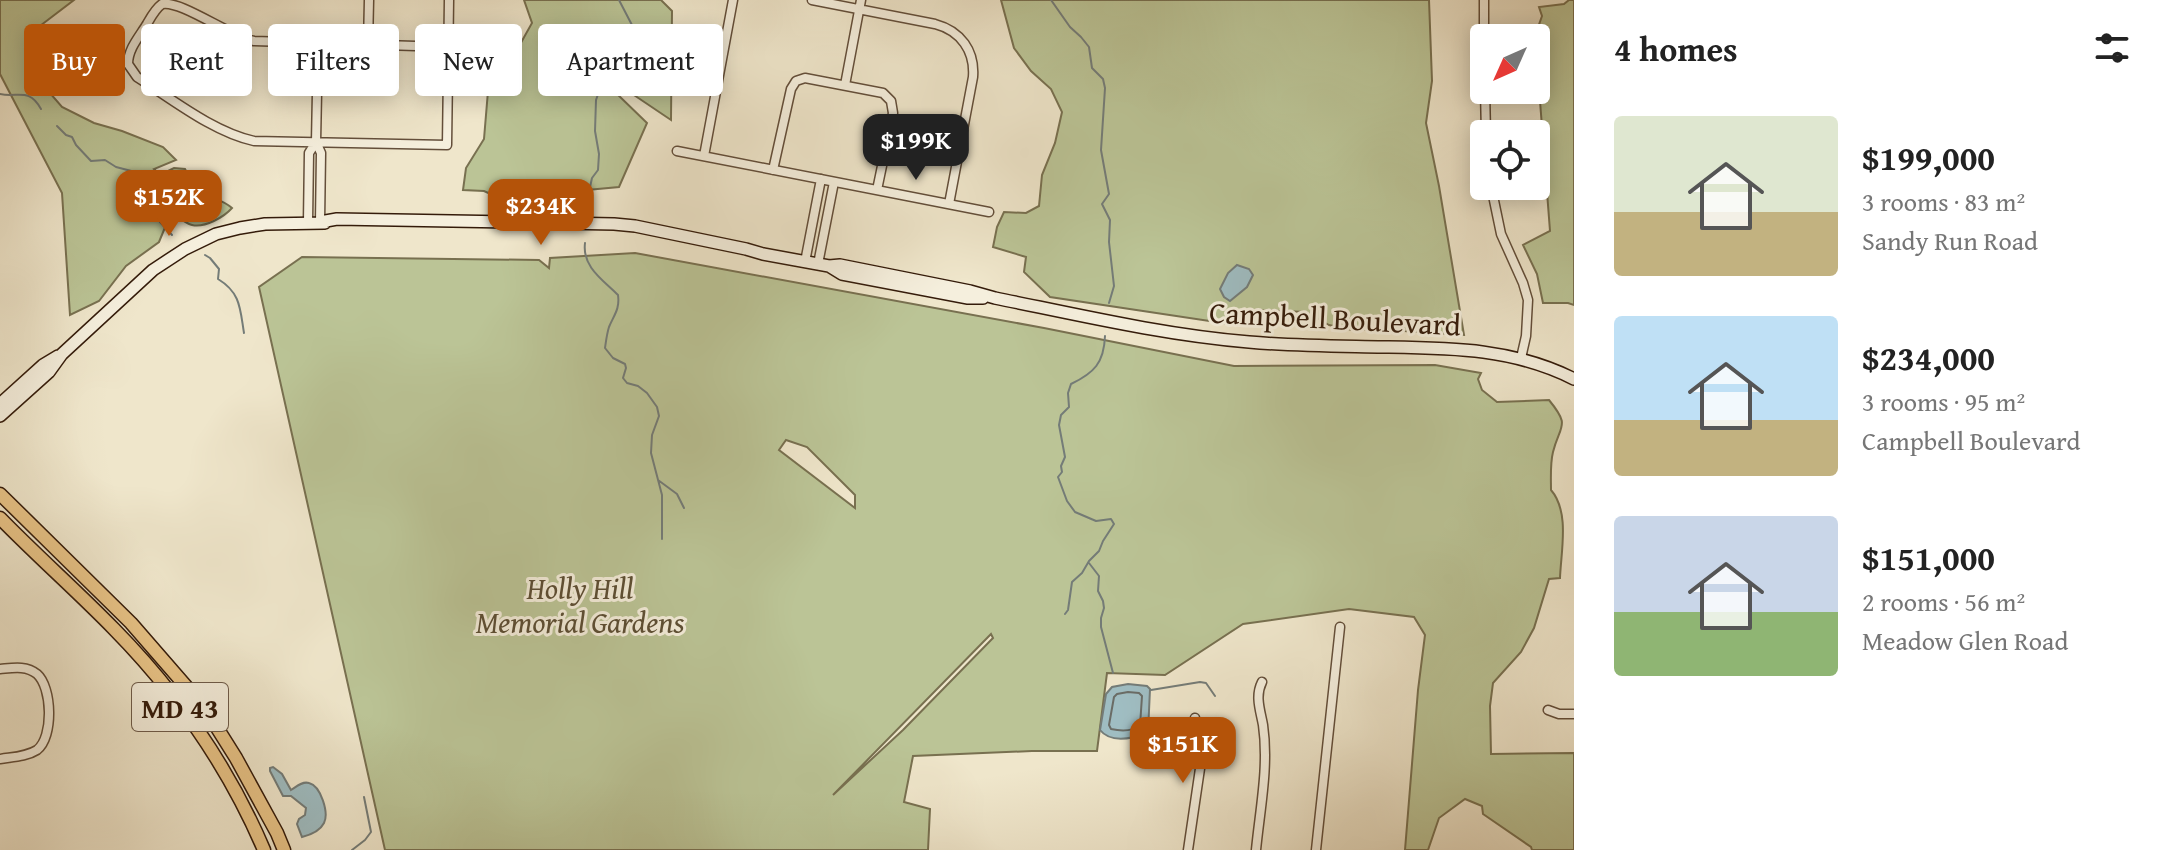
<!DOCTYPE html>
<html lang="en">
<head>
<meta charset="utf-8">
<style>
	body { margin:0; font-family:"Gentium Book Plus",serif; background:#f6f6f6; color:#222; height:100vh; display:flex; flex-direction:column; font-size:30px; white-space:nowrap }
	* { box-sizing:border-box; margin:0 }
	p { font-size:26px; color:#767676 }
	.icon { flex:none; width:44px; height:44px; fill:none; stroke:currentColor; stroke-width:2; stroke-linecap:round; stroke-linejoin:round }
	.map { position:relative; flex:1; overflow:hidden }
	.panel { display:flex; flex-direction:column; background:#fff; width:600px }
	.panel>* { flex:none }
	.guide { position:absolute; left:24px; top:24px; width:760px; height:72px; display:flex; gap:16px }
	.needle { width:52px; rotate:225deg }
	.controls { position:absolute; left:1470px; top:24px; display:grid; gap:16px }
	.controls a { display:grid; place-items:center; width:80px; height:80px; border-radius:8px; background:#fff; box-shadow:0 4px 20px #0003; font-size:40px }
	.price { position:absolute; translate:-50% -68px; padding:0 18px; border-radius:16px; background:#b45309; color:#fff; font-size:26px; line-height:52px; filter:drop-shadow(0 2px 4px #0008) }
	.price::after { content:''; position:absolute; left:50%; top:48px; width:24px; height:18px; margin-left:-12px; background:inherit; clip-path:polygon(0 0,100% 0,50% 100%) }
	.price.active { background:#222; color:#fff }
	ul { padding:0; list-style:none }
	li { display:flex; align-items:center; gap:24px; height:200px; padding:0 40px }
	li span { display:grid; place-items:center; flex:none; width:224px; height:160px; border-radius:8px; color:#555 }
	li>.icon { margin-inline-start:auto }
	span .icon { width:96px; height:96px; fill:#fffc; stroke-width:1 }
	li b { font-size:34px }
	h2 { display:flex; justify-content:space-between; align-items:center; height:96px; padding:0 40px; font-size:34px }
	.pill { padding:0 28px; border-radius:8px; background:#fff; box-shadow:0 4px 20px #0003; font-size:28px; line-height:72px }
	.pill.active { background:#b45309; color:#fff }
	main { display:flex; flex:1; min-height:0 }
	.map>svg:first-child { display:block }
</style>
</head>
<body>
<main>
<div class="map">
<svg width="1574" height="850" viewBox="0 0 1574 850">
	<rect width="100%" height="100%" fill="#efe6cb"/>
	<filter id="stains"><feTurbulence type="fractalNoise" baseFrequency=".0025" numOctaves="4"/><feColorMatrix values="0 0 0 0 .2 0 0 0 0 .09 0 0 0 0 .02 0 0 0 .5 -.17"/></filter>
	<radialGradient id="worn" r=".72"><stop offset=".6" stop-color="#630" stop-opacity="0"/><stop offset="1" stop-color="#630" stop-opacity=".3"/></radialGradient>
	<path fill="#bbc496" stroke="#787050" stroke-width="2" fill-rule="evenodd" d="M0 0H74L32 32 27 53 36 77 62 107 94 123 122 131 163 147 176 160 154 169 160 175 174 168 185 169C189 177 193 187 201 192 212 199 222 199 232 208 224 217 205 228 192 225 187 224 183 220 178 218L166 225 159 242 126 266 99 301 70 315 62 193 0 74Z
		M524 0H661L672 11 671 120 619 85 616 93 647 123 619 187 587 190 570 202 547 207H512L495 196 484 191 463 190 466 168 484 139 488 91 498 64 518 48 532 23Z
		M1001 0H1429L1432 81 1426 123 1439 186 1464 335 1373 329 1352 330 1329 325 1306 312 1255 310 1248 320 1236 325 1050 297 1024 272 1026 257 993 247 997 227 1004 212 1026 213 1039 206 1042 175 1055 143 1062 112 1051 89 1031 71 1014 48Z
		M1569 0H1574V305L1568 303H1543L1537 274 1523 245 1550 231 1535 36 1542 16 1539 7 1564 4Z
		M635 253 1044 328 1234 366 1435 365 1481 373 1478 379 1482 390 1497 402 1549 400C1571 427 1560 424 1553 452 1550 464 1551 478 1551 490 1570 512 1561 551 1560 578L1549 579 1534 628 1521 652 1493 683 1490 706 1491 754 1574 753V850H1532L1531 847 1483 814 1482 806 1465 799 1439 818 1428 850H1405L1418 690 1425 635 1414 617 1349 609 1243 624 1165 675 1107 673 1097 751H1032L913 756 904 802 930 809 928 850H385L259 287 302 257 539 260 549 268 550 258ZM786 440 807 447 855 495V508L779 450ZM991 634 993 638 903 730 833 795Z"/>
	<path fill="#9fbdc2" stroke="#747c78" stroke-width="2" d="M1237 265 1249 269 1253 275 1247 287 1230 301 1224 297 1220 289 1228 273Z
		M1128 684 1147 686 1150 689 1148 733C1134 738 1111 744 1100 730L1106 694 1112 687Z
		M273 767 282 774 291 790C296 787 302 781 309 783 321 786 329 813 324 823 320 831 310 835 302 837L297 824 299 819 305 815 306 808 291 796H283L270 771V768Z"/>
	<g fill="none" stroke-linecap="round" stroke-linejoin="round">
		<path stroke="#6a6c66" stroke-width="2" d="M1128 692 1139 693 1142 696 1140 726C1132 731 1120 731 1111 729L1109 725 1114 697 1117 694Z"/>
		<path stroke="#747c78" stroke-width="2" d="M1051 0 1070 27 1081 37 1089 47 1092 68 1103 79 1105 88 1101 150 1109 194 1102 204 1110 220 1109 242 1114 286 1109 303
			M0 94C18 98 29 87 41 109
			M57 126 66 135 72 137 76 145 91 161 105 160 116 167 143 174 161 190 174 208 173 213 160 222 172 235
			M585 210 592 178 598 170 599 154 595 131 596 100 604 77 625 73 633 64 639 47 633 27 619 0
			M585 243C582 267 603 280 618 295 620 309 614 315 609 327 607 333 606 341 605 348L613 358 625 364 626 368 623 378 627 383 638 386 647 393 657 407 659 416 652 435 651 453 662 495V539
			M205 255 210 258 219 269 218 279C241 293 240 309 244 333
			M658 480 677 494 684 508
			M1089 563 1099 576 1098 591 1103 601 1104 608 1101 618V627L1113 673
			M1065 614 1068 610 1072 582 1082 573 1089 561 1099 551 1103 541 1114 524 1111 519 1096 521 1075 512 1067 501 1058 477 1062 472 1061 466 1065 457 1059 425 1061 415 1069 407 1068 393 1071 384C1094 373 1104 363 1105 336
			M1151 690 1200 682 1206 683 1215 696
			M352 850 365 840 371 832 364 797"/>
		<g stroke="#634e3a" stroke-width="11">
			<path id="street" d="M812 0 935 24C961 31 975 51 973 77L949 204
				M1484 0V38
				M368 45 369 0
				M448 47 254 41C229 36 181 0 162 4 155 9 151 17 147 24 139 37 128 49 128 64L137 77C172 99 213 132 254 141L447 145 449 0
				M845 85 861 0
				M1485 90 1486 134
				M316 142 321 153 320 222
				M677 151 989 212
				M704 156 733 0
				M773 170 791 89 796 81 805 78 883 93 891 101 893 113 877 190
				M1491 186 1501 234 1523 283 1528 300 1526 336 1521 358
				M308 222 309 153 316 142 318 43
				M805 262 821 179
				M818 264 834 182
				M0 669C12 668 26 665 37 674 52 687 54 737 37 750 26 757 12 757 0 759
				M1548 710 1559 714H1574
				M1188 850 1202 755 1195 718
				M1256 850C1260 809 1269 766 1263 725 1260 709 1255 696 1262 682
				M1316 850 1340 627"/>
		</g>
		<g stroke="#341b0a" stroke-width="14">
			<path id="secondary" d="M320 222 337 219 614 224 635 226 746 249 763 254 829 266 840 265 970 291 995 298C1079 315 1164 335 1249 342 1293 346 1338 346 1383 347 1450 348 1513 348 1574 379
				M829 266 842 274 968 298H983
				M0 404 43 365 58 356
				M0 416 49 372 62 354 153 270 185 249 216 234 240 228 265 224 325 223"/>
		</g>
		<g stroke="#341b0a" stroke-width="15">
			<path id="primary" d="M0 494 131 623 204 707 236 758 277 833 284 850
				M0 518C37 556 77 591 114 629 176 692 229 768 264 850"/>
		</g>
		<use href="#street" stroke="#f5efdd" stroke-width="8"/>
		<use href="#secondary" stroke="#f5efdd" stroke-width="11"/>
		<use href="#primary" stroke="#e8c386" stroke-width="12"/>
	</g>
	<g text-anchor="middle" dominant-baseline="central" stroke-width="6" stroke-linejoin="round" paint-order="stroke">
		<rect fill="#f5efdd" stroke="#6e5b49" stroke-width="2" x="132" y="683" width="96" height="48" rx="6"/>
		<g font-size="28" font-weight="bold" fill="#341b0a">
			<text x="180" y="707">MD 43</text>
		</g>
		<g font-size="30" fill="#341b0a" stroke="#f5efdd">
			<text transform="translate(1335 318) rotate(3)">Campbell Boulevard</text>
		</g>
		<g font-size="30" font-style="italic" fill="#5c4e34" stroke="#f5efdd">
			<text x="580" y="588">Holly Hill<tspan x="580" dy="34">Memorial Gardens</tspan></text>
		</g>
	</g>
	<rect width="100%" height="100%" filter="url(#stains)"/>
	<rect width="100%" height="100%" fill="url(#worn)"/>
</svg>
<div class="controls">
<a><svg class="needle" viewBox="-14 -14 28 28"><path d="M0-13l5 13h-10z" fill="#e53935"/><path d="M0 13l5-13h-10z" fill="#767676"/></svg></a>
<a><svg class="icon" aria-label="locate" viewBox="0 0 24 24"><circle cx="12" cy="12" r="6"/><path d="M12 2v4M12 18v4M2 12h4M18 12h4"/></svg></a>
</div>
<b class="price active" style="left:916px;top:182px">$199K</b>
<b class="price" style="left:169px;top:238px">$152K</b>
<b class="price" style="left:541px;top:247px">$234K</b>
<b class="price" style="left:1183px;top:785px">$151K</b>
<div class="guide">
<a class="pill active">Buy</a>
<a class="pill">Rent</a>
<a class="pill">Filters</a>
<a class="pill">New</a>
<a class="pill">Apartment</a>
</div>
</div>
<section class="panel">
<h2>4 homes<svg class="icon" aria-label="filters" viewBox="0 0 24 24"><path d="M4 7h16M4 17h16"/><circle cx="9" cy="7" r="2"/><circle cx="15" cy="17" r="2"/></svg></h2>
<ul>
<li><span style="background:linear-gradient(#dfe7d0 60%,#c2b280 0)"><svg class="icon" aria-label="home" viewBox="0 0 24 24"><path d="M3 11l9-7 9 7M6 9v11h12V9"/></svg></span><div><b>$199,000</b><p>3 rooms · 83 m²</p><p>Sandy Run Road</p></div></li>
<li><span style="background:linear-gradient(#bfe0f5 65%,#c2b280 0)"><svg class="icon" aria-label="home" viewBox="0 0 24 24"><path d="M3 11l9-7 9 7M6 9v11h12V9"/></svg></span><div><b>$234,000</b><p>3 rooms · 95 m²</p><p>Campbell Boulevard</p></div></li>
<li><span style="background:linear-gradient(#c9d6e8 60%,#8fb573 0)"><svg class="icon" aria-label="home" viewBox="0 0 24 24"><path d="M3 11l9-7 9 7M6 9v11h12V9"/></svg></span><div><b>$151,000</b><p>2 rooms · 56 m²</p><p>Meadow Glen Road</p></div></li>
</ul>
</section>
</main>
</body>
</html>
